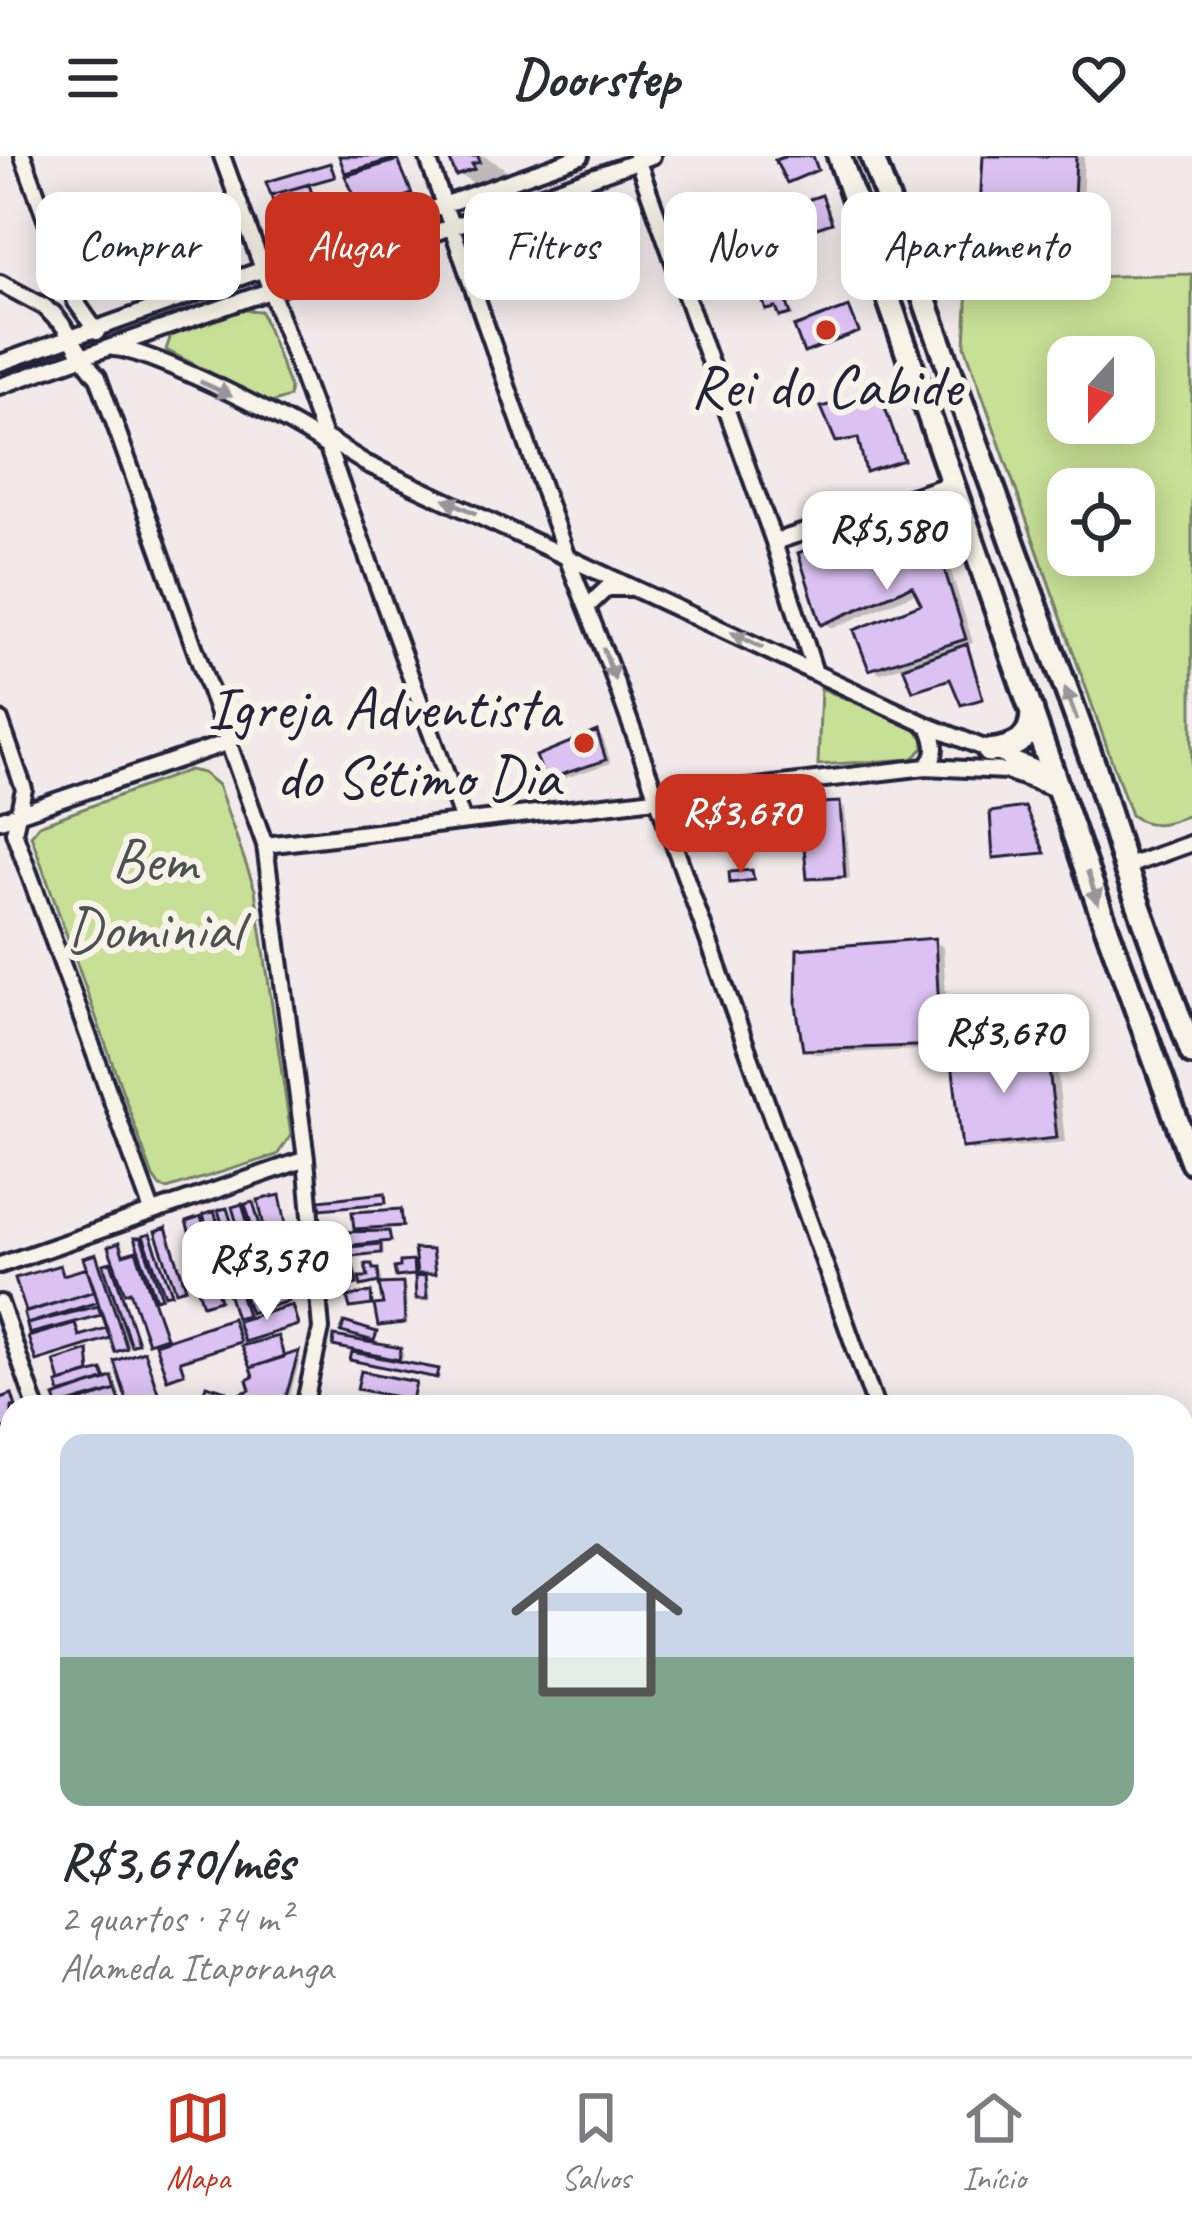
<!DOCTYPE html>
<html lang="pt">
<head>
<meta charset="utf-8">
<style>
	body { margin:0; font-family:Caveat,sans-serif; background:#f7f7f7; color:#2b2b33; height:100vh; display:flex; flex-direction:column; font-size:45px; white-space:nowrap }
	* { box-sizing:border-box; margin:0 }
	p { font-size:39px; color:#7c7c81 }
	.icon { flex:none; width:66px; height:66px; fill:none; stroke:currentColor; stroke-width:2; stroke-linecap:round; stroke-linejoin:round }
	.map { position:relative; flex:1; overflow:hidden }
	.sheet { position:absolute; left:0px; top:1239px; width:1194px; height:663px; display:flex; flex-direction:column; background:#fff; border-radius:36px 36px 0 0; box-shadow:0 6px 30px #0003 }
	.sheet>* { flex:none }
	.top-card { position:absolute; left:36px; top:36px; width:1122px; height:108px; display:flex; gap:24px }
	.needle { width:78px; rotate:201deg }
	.buttons { position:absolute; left:1047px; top:180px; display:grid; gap:24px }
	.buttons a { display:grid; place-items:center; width:108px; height:108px; border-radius:24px; background:#fff; box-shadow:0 6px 30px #0003; font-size:60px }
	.price { position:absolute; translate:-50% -102px; padding:0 27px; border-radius:24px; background:#fff; color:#222; font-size:39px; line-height:78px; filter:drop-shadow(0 3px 6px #0008) }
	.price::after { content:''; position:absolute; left:50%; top:72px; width:36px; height:27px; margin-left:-18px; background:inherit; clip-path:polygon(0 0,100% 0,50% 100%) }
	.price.current { background:#c8321e; color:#fff }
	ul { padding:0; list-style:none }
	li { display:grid; align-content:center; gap:24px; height:636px; padding:0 60px }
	li span { display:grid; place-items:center; height:372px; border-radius:24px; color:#555 }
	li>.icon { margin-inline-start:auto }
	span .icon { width:216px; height:216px; fill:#fffc; stroke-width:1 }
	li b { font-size:51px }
	.chip { padding:0 42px; border-radius:24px; background:#fff; box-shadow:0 6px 30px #0003; font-size:42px; line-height:108px }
	.chip.current { background:#c8321e; color:#fff }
	header { display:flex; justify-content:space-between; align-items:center; height:156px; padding:0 60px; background:#fff; font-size:54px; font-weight:800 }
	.tabs { display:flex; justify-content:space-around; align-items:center; height:168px; border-top:3px solid #e1e1e2; background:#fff; font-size:33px; color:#7c7c81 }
	.tabs a { display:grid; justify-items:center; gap:6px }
	.tabs .current { color:#c8321e }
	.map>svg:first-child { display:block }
</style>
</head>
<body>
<header><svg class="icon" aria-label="menu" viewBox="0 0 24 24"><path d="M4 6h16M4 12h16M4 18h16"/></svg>Doorstep<svg class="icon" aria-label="heart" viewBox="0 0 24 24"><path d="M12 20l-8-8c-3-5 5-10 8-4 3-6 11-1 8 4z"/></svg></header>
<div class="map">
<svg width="1192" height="1900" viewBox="0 0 1192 1900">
	<rect width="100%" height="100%" fill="#f1e9ea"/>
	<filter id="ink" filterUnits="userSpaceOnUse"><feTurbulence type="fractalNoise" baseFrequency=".00833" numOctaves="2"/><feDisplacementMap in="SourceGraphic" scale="24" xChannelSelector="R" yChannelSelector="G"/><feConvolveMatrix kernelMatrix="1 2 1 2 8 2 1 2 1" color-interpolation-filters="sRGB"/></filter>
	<g filter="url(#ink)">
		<path fill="#c8e096" stroke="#758168" stroke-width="3" fill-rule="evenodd" d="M969 107 1085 121 1192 118V658C1169 666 1152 675 1131 659L965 190ZM1068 201H1134V267H1068ZM1068 333H1134V399H1068Z
			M240 154 261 155 290 232 289 241 271 247 166 194 171 179Z
			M821 532 914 572 923 582 924 592 912 603 818 609Z
			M189 614 203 617 218 629 255 734 291 979 277 999 167 1033 160 1031 153 1021 31 679 39 669Z
			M1182 1427H1192V1553L1182 1554Z
			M110 1890H445L432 1900H103Z"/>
		<path fill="#0003" fill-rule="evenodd" d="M342 0H397L411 38 353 18 347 15Z
			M462 0H484L503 11 506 21 486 34 458 18Z
			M986 0H1084L1080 112 989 107 980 101Z
			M849 154 860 178 806 194Z
			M907 371 945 395 973 487 967 489 953 521 916 534 906 509 881 517 872 512 925 450 918 436 833 472 824 467 822 391 831 397Z
			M597 578 603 582 611 607 553 626 547 622Z
			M839 649 845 652 850 723 816 725 809 721Z
			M1025 654 1046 698 999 702 996 700Z
			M934 785 943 791 949 893 815 898 806 892Z
			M1046 890 1055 895 1065 986 973 995 964 990Z
			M279 1042 291 1084 274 1088 266 1083 272 1103 294 1100 295 1115 261 1124 235 1053 241 1051 251 1057 253 1049 256 1051 263 1072 267 1071Z
			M226 1055 255 1136 285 1130 290 1146 284 1148 295 1154 300 1170 271 1179 281 1185 286 1203 301 1200 287 1251H250L257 1223 256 1189 239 1179 242 1187 182 1207 186 1218 169 1221 158 1186 151 1185 134 1136 121 1131 140 1189 126 1184 129 1193 121 1196 113 1183 38 1203 40 1181 32 1176 19 1124 59 1112 65 1122 91 1114 96 1101 102 1112 111 1109 120 1114 118 1090 125 1102 135 1098 145 1103 138 1084 149 1081 174 1138 161 1134 162 1143 152 1137 169 1186 232 1166 242 1171 248 1165 239 1160 224 1113 206 1103 203 1108 216 1116 213 1117 222 1145 206 1147 200 1064 210 1070 213 1059 224 1065ZM238 1128 254 1137 242 1140ZM100 1142 103 1151 58 1163 56 1159ZM246 1151 263 1161 250 1164ZM106 1159 110 1174 82 1183 77 1167Z
			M165 1075 188 1133 182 1135 178 1133Z
			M388 1078 393 1086 383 1087 384 1098 357 1100 347 1088Z
			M431 1097 435 1099 437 1118 420 1120 428 1124 430 1143H423L419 1141 418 1120 398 1119 403 1109 419 1108Z
			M351 1107 358 1124H372L371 1111 381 1118 382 1131 406 1132 407 1168H381L387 1151 381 1127 367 1130 358 1125 359 1129 341 1130Z
			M355 1194 400 1195 404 1197 401 1209 438 1216 440 1222 357 1205 354 1203Z
			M87 1198 92 1219 102 1217 108 1226 115 1227 123 1251H61L58 1242 64 1240 60 1229 64 1228 57 1207Z
			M144 1198 147 1200 165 1251H132Z
			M12 1297V1320L0 1324V1301Z
			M3 1499 12 1504 8 1503 11 1511 0 1512Z
			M0 1611 10 1635 0 1638Z
			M0 1782 12 1785 11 1807 0 1805Z
			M0 1814 10 1818 9 1843H5V1850H0Z
			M0 1890 18 1897V1890H40L52 1897 1 1900Z"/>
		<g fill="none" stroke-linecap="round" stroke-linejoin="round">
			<path stroke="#6592a9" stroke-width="4.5" d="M1182 1456 1192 1455
				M258 1900 268 1890"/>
		</g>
		<path fill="#dbc2f2" stroke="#22223b" stroke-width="3" d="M339 0H399L400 1 345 17Z
			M454 0H478L480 6 472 8 475 13 456 20 449 2Z
			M787 0H813L818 14 787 27 775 4Z
			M983 0H1076L1071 109 977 103Z
			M398 4 412 38 362 56 345 20Z
			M330 7 335 21 271 39 266 26Z
			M309 28 314 44 275 55 271 39Z
			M822 39 832 67 767 88 763 72 796 64 790 50Z
			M334 49 339 64 308 72 302 59Z
			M291 55 298 75 277 83 270 61Z
			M717 56 722 73 692 82 686 65Z
			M783 136 791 158 780 161 776 152 766 154 762 143Z
			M849 151 859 176 804 197 794 171Z
			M879 235 904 304 866 316 858 282 836 286 821 251Z
			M908 368 922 376 925 388 936 386 966 483 869 514 854 474 921 448 912 430 821 469 798 397 822 388 828 398Z
			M967 488 983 543 961 549 950 523 913 535 903 511Z
			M597 575 606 604 545 624 536 600Z
			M840 646 845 721 807 723 800 648Z
			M1025 651 1045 697 993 702 990 656Z
			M752 714 754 724 730 727 729 716Z
			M935 782 941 889 803 894 796 849 797 793Z
			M1046 887 1057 982 962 992 951 897Z
			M385 1037 386 1047 321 1053 319 1044Z
			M280 1039 289 1083 268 1088 258 1044Z
			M253 1046 269 1098 261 1101 245 1048Z
			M242 1048 258 1102 248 1105 232 1051Z
			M227 1052 251 1131 242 1134 218 1054Z
			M401 1053 403 1070 354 1073 352 1056Z
			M214 1055 247 1159 236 1162 203 1059Z
			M201 1061 218 1113 211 1116 220 1144 203 1149 188 1103 197 1100 186 1066Z
			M166 1072 186 1132 176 1135 155 1076Z
			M389 1075 391 1085 344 1090 341 1076Z
			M150 1078 172 1137 165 1139 143 1080Z
			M134 1082H141L162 1141 156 1143Z
			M119 1087 123 1099 136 1095 166 1181 148 1187 130 1135 125 1137 108 1091Z
			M381 1088V1097L350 1100 349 1091Z
			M414 1093 432 1094 435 1118H417Z
			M292 1095V1114L255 1124 250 1107Z
			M96 1098 127 1192 115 1196 83 1102Z
			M352 1104 357 1128 339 1132 334 1105Z
			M413 1105 414 1119 396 1121 394 1112 400 1111V1106Z
			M111 1106 138 1187 131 1190 103 1108Z
			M365 1108H372L373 1113H378L379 1126 361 1130 359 1121H368Z
			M60 1109 63 1119 87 1112 95 1135 26 1156 15 1122Z
			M425 1119 427 1143H416L415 1121Z
			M282 1125 288 1145 250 1157 243 1137Z
			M403 1127 405 1167 378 1170 374 1149 383 1148 379 1128Z
			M95 1135 98 1146 27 1168 24 1157Z
			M371 1136 372 1149 350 1152 347 1141Z
			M292 1149 298 1169 244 1186 237 1165Z
			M98 1150 101 1159 29 1178 27 1168Z
			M232 1162 240 1186 180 1205 184 1217 167 1223 155 1188Z
			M344 1166 377 1176 374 1185 341 1176Z
			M75 1167 79 1180 106 1172 110 1182 36 1205 28 1181Z
			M278 1180 284 1201 250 1212 241 1190Z
			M334 1180 401 1192 399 1204 333 1190Z
			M88 1194 90 1217 60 1226 54 1205Z
			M144 1195 163 1251H129L114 1205Z
			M299 1195 283 1251H245L242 1237 250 1234 247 1224 253 1221 250 1212Z
			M352 1196 439 1213 437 1222 350 1204Z
			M102 1214 106 1224 60 1238 57 1227Z
			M361 1215 416 1226 412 1244 357 1233Z
			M112 1221 116 1234 58 1251 54 1241Z
			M206 1229 227 1235 222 1251H199Z
			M116 1234 121 1248 64 1251Z
			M12 1238 16 1251H12V1270L0 1273V1242Z
			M12 1323V1335L0 1339V1327Z
			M12 1338V1351L0 1354V1341Z
			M12 1354V1374L0 1378V1357Z
			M12 1374V1398L0 1401 3 1393 0 1378Z
			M12 1400V1424L0 1428V1403Z
			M11 1446 12 1448V1509L0 1474V1450Z
			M3 1566 12 1590V1614L5 1616 0 1602V1567Z
			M0 1779H8V1807H0Z
			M0 1812 7 1813 6 1843H0Z
			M766 1890H781V1900H766Z
			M691 1891 733 1892 734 1900H692Z
			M826 1893V1900H799L800 1894Z
			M917 1893 945 1896V1900H917Z
			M872 1894V1900H841V1895Z"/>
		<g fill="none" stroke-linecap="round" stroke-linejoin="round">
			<g stroke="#22223b" stroke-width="22">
				<path id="minor" d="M23 0 76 146 97 176
					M222 0 463 665
					M427 0 566 399 609 508 876 1251
					M636 0 774 386 815 517
					M0 127 45 151 56 163
					M53 157C71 176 78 199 98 221L265 689 306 1003 321 1173 304 1251
					M113 192C149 193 295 266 326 290
					M0 207 581 0
					M0 230 652 0
					M324 281 365 307 929 570 1057 621
					M774 386 951 328
					M587 451 607 432H628
					M0 564 24 633 14 676 152 1055
					M926 611C939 599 936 586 929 570
					M0 664 229 586
					M265 689 926 611 1006 615 1061 635
					M1125 711 1192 687
					M0 1109 306 1003
					M0 1147 36 1251
					M1182 1431 1192 1427
					M0 1538 12 1533
					M1182 1571H1192
					M0 1741 12 1737
					M0 1865H12
					M1158 1890 1162 1900
					M86 1900 94 1890
					M640 1900V1890"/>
			</g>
			<g stroke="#22223b" stroke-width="30">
				<path id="primary" d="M839 0 1101 756 1192 1006
					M872 0 1095 612 1125 711 1192 897
					M989 595C1016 592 1032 584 1032 555"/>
			</g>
			<use href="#minor" stroke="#f7f3e8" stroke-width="14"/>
			<use href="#primary" stroke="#f7f3e8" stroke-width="21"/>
		</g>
		<defs><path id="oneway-solid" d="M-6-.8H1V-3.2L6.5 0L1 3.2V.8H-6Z" transform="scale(3)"/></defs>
		<g fill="#97959a">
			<use href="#oneway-solid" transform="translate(216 233) rotate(25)"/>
			<use href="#oneway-solid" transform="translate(460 350) rotate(-155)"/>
			<use href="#oneway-solid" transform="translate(747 484) rotate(-154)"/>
			<use href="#oneway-solid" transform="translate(609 508) rotate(70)"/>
			<use href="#oneway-solid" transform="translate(1071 548) rotate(-110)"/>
			<use href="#oneway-solid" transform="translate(1093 732) rotate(72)"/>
		</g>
	</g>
	<g fill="#c8321e" stroke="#f7f3e8" stroke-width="4.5">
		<circle cx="826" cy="174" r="12"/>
		<circle cx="584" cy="587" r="12"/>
	</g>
	<g text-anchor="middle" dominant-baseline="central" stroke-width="12" stroke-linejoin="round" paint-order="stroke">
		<g font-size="60" fill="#22223b" stroke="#f7f3e8">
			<text x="826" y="230">Rei do Cabide</text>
			<text x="560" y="552" text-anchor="end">Igreja Adventista<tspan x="560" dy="69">do Sétimo Dia</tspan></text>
		</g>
		<g font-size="60" fill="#4c5252" stroke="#f7f3e8">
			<text x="154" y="704">Bem<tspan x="154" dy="69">Dominial</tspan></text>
		</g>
	</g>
</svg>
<div class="buttons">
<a><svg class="needle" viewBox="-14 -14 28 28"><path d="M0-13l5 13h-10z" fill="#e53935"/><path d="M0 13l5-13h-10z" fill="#7c7c81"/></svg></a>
<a><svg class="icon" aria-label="locate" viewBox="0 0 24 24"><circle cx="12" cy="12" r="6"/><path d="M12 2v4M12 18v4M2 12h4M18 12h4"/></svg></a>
</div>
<b class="price" style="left:887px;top:437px">R$5,580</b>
<b class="price current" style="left:741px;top:720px">R$3,670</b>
<b class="price" style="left:1004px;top:940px">R$3,670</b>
<b class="price" style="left:267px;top:1167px">R$3,570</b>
<div class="top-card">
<a class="chip">Comprar</a>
<a class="chip current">Alugar</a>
<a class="chip">Filtros</a>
<a class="chip">Novo</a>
<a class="chip">Apartamento</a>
</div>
<section class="sheet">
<ul>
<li><span style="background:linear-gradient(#c9d6e8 60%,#7fa58c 0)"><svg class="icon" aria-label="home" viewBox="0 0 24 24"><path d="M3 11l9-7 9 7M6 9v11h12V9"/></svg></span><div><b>R$3,670/mês</b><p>2 quartos · 74 m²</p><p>Alameda Itaporanga</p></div></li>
</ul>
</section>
</div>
<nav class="tabs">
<a class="current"><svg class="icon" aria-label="map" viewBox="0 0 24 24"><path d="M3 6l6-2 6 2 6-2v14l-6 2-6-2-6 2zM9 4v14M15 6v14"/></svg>Mapa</a>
<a><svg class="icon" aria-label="saved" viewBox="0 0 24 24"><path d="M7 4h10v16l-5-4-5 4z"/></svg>Salvos</a>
<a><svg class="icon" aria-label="home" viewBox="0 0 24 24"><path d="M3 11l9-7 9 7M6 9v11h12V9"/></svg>Início</a>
</nav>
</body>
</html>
